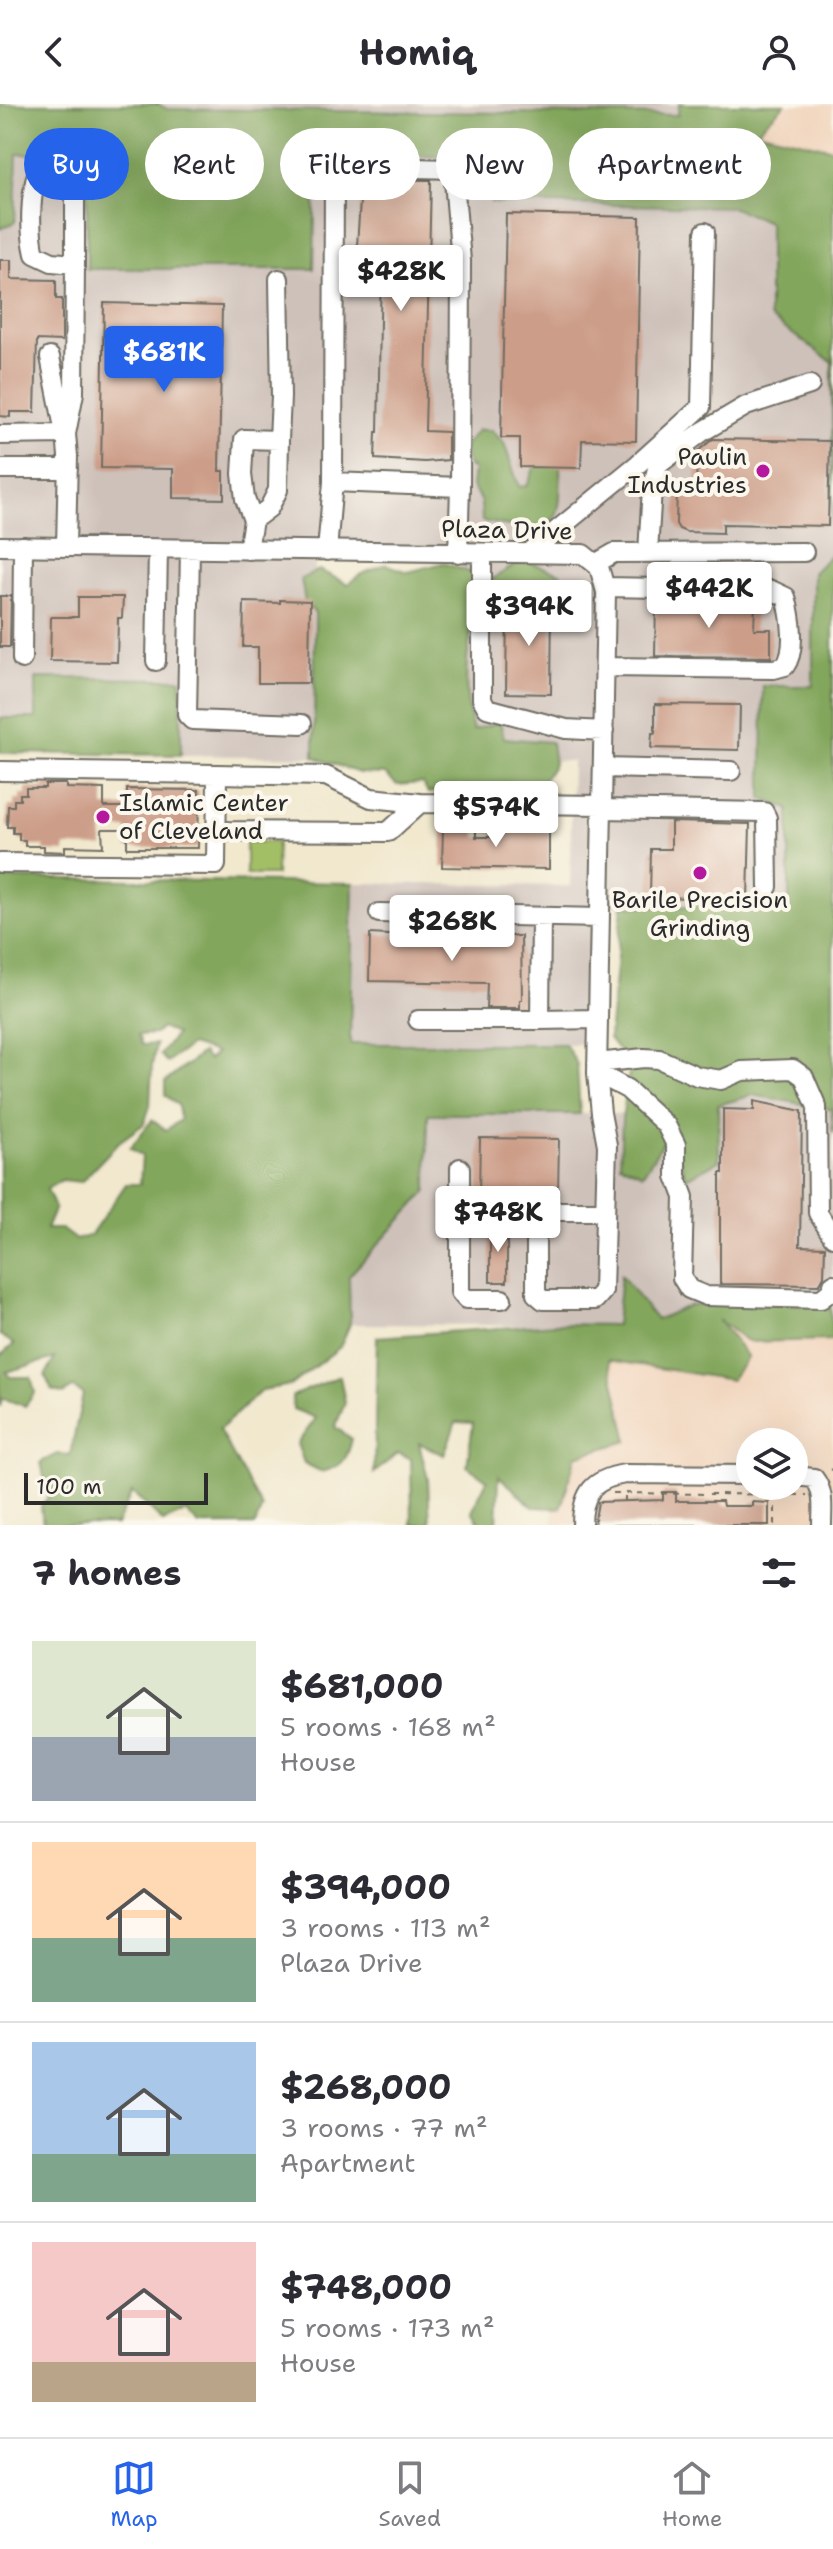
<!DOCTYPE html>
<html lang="en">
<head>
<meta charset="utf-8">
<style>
	body { margin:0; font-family:"Shantell Sans",sans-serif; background:#f7f7f7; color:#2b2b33; height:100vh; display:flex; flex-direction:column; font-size:30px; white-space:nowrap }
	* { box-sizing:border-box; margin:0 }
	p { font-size:26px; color:#7c7c81 }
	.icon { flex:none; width:44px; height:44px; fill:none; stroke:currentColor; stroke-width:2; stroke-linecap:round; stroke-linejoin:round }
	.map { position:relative; height:1421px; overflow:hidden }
	.details { display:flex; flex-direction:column; background:#fff; flex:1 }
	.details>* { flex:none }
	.banner { position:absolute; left:24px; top:24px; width:786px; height:72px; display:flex; gap:16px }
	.fabs { position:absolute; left:736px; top:1324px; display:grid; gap:16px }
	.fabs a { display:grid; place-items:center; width:72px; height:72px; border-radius:50%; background:#fff; box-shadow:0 8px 32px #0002; font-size:40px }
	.scale { position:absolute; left:24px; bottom:20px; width:184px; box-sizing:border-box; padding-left:8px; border:4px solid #2b2b2b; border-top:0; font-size:22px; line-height:28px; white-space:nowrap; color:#2b2b2b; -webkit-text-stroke:6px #fbf7ec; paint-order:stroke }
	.price { position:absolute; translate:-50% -68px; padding:0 18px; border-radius:8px; background:#fff; color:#222; font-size:26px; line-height:52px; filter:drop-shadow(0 2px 4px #0008) }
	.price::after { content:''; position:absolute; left:50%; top:48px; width:24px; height:18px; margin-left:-12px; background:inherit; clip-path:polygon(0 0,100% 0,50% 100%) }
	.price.current { background:#2563eb; color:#fff }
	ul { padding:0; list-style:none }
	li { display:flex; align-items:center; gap:24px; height:200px; padding:0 32px }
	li+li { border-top:2px solid #e1e1e2 }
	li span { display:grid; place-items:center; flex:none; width:224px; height:160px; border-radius:0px; color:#555 }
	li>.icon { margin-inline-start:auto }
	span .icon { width:96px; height:96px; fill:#fffc; stroke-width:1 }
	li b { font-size:34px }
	h2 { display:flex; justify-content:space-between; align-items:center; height:96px; padding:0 32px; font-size:34px }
	.chip { padding:0 28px; border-radius:36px; background:#fff; box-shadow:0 8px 32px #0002; font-size:28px; line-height:72px }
	.chip.current { background:#2563eb; color:#fff }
	header { display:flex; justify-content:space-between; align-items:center; height:104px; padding:0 32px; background:#fff; font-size:36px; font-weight:700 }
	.dock { display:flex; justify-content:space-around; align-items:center; height:112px; border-top:2px solid #e1e1e2; background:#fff; font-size:22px; color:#7c7c81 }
	.dock a { display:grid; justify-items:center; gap:4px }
	.dock .current { color:#2563eb }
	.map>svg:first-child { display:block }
</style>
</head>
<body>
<header><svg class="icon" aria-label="back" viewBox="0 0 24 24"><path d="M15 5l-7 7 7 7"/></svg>Homiq<svg class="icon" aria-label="person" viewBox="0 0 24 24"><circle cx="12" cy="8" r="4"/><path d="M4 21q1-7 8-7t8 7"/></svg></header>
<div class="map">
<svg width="833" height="1421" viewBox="0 0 833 1421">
	<rect width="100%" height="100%" fill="#fbf7ec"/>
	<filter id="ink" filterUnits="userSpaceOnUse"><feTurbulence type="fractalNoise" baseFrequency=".0125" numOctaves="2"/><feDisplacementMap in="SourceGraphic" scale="16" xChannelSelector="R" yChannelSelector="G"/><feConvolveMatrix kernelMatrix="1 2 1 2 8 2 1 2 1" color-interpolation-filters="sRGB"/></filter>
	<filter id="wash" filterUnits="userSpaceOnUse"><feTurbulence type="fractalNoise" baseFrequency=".006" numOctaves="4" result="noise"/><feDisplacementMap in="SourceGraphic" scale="32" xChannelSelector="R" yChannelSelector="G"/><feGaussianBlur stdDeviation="1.8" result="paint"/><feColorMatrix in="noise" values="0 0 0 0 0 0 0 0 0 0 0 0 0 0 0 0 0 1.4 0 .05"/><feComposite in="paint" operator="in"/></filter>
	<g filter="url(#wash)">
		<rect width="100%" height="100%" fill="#f1e8ce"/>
		<path fill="#f1d5bd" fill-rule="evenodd" d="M722 0H833V47L722 45Z
			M556 1220 833 1223V1421H553ZM750 1338H794V1382H750Z"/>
		<path fill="#cec1ba" d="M158 0H679V11L167 5Z
			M16 50H87V164L315 51 490 53 491 99 731 103 769 118V213L832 257V449L813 469V583H763L789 705V803L595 801 594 940H349L353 779 570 782 572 657 460 655V458L315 455 314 653 181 651V576L36 574V615L0 614V125L15 118Z
			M833 935V1223L350 1220 349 1172 427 1087 428 1009 668 1010Z"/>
		<path fill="#a3bf66" stroke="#677548" stroke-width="2" d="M246 738H277L276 771H246Z"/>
		<path fill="#82a65b" stroke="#566843" stroke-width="2" fill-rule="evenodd" d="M0 0H158L167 5 678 11 679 0H785L757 27 833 45V1030L831 1005 753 991 718 1001 719 1057 686 1074 671 1026 643 1070 620 1060 622 1016 630 961 609 934 622 802 789 803V705L762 695 763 582H813V469L832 449V258L769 213V118L731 103 491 99 490 53 316 51 314 165H87V50H17L15 118 0 125Z
			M478 326H491L504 339 519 383 527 382 536 360H560C560 374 562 392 558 406 550 436 503 420 482 417L481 397 472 382 474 366 468 361 464 342Z
			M523 456 560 469 571 501 545 508 536 492 489 494V477Z
			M443 459 470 468 480 485C469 534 459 577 473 626L500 618 504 634 551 638 554 660 536 688 516 690 502 683 478 692 463 684 428 689 422 679 397 681 385 670 359 669 314 653 315 509 305 498 301 475 319 466 348 480 359 471 386 460 408 468Z
			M36 574 181 575V651L0 649V614H36Z
			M0 774 353 779 350 940H565L577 960 580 1010H428L427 1087 349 1172 350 1220 340 1243 291 1281 262 1286 219 1326 262 1404 255 1421H199L186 1408 163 1418 132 1388 116 1421H43L41 1402 48 1393 41 1358 57 1350 70 1351 83 1290 73 1284 63 1290 52 1286 45 1272 55 1254 6 1268 10 1273H31L35 1289 25 1302 2 1294 0 1303V1252L14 1240 0 1231ZM161 924 176 930 160 951 167 958 191 941 216 949 208 956 202 949 165 978V991L178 1001 180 1016 166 1026 152 1016 130 1044 142 1052 140 1080H126L91 1131 76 1136 61 1125H46L55 1104 47 1085 62 1076 81 1078 119 1038 144 1020 150 1002 152 962 156 940 142 941 138 931 155 930Z
			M621 1171 656 1216 690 1201 754 1199 830 1201 833 1236 748 1238 718 1216 748 1253 731 1276 609 1256 628 1337 576 1352 561 1404 533 1403 499 1372 497 1421H481L472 1407 487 1376 467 1362 473 1319 456 1318 444 1351 419 1339 428 1375 430 1421H412L411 1355 398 1349 374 1369 377 1233 556 1220 616 1221Z
			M340 1272 345 1299 335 1323 352 1335C347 1356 343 1362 322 1368L304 1359 297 1340 316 1314 293 1305 292 1292Z"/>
		<g id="blocks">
			<path fill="#cc9d88" d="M360 75 431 76 425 327 448 328V356L425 358 375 355 376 328H378L381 160 358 159 359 142H357L360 97H357Z
				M506 110 640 113 636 337 582 336 581 364 520 363V334H501Z
				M0 156H11V175L56 176V195H62V237L37 236 35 308H10V313L0 312Z
				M104 199 222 202 219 367H224V395L173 394V365L101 364Z
				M713 335 830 337 828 422 723 420V429L686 428 679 425 676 420 677 386H696L697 348Z
				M0 492H11L10 543H0Z
				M78 493H123L122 514H118L117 558 50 557 51 513H78Z
				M280 496 310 497 309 579H258V543H243L244 498 280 499Z
				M656 496 755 498 754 525H771V553L655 552Z
				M507 499H552L551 590 506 589Z
				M655 600 740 601 739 646 651 644 652 629H655Z
				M45 680H66V684L104 685V703H127V685L199 686 198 744H127V725H102L103 743 65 742V748L44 747V742H25V736H19V729H13V723H7L8 702H14V696H20V690H26V684H45Z
				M671 718 750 720 748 795 650 793 651 745H671Z
				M443 725H476V733H494V726L549 727V765L442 763Z
				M370 830 425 833V831H466V834L487 835V832H521L522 896H520V904H486L487 879 369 877Z
				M754 997 802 1007 800 1142 825 1143 824 1172 819 1181 720 1180V1069H723V1005L754 1006Z
				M480 1034 559 1035 558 1091 479 1090Z
				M490 1123H507V1178H490Z
				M663 1388H676V1397H722L723 1402H752V1398L769 1399V1421H594L598 1398 663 1396Z"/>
		</g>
	</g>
	<g filter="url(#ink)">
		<use href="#blocks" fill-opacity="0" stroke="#706d64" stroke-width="2"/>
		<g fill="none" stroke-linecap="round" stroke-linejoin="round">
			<g stroke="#706d64" stroke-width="22">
				<path id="minor" d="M50 253 63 319
					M66 330 74 289 75 160V67L60 59 38 66C30 91 29 125 35 150L52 158 75 160
					M0 331 66 330 68 352 66 443
					M0 365H68
					M333 378 334 62 453 65 461 157 460 383
					M253 416 269 404 278 386 279 336
					M0 442 583 450 599 463 606 488 597 969 601 1009 607 1041 603 1187 595 1196H543L536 1190V1107
					M190 445 187 611 192 616 302 620
					M248 446 253 416 245 395 242 370 244 335 279 336 281 293 279 175
					M327 447 333 378 460 383 458 449
					M648 448 652 384 658 361 702 328 746 302 810 281
					M529 449 638 360 701 303 705 128
					M482 450V595L487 604 566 625 604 627
					M595 460 614 449 804 448
					M22 555 23 442
					M156 557 158 445
					M605 563 774 565 785 562C797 546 791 511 786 493L771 486 605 483
					M603 664 731 667
					M0 667 217 670 216 761 0 759
					M217 670 326 672 371 694 420 699 602 701
					M602 705 764 708 767 714 768 783
					M217 727 388 728 420 699
					M379 809 600 814
					M418 916H540L541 813
					M540 916 598 915
					M597 959 644 954 659 955 697 972 721 976 742 967 793 965 804 973 817 1003 818 1109 833 1133
					M597 969 627 985 666 1021 676 1041V1072L684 1093 682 1174 689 1185 706 1192 821 1195 831 1187 833 1180
					M460 1064V1188L466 1195H502
					M460 1107H605
					M794 1372 814 1374C825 1388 822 1405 822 1421
					M582 1421C582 1389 593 1375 625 1370L750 1371"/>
			</g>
			<path stroke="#706d64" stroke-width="2" stroke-dasharray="6 6" stroke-linecap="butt" d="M831 1366 833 1365
				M613 1389 807 1391
				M625 1398V1391
				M775 1421V1392"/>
			<use href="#minor" stroke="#fff" stroke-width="18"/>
		</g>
	</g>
	<g fill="#b5179e" stroke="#fbf7ec" stroke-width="3">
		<circle cx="763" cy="367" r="8"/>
		<circle cx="103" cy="713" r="8"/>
		<circle cx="700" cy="769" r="8"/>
	</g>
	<g text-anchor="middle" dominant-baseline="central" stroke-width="8" stroke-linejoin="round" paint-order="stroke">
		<g font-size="24" fill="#2b2b2b" stroke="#fbf7ec" text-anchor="end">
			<text x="747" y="353">Paulin<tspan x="747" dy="28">Industries</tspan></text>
			<text x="119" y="699" text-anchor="start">Islamic Center<tspan x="119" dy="28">of Cleveland</tspan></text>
			<text x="700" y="796" text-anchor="middle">Barile Precision<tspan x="700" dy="28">Grinding</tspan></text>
		</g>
		<g font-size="24" fill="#2b2b2b" stroke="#fbf7ec">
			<text transform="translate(507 426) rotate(1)">Plaza Drive</text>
		</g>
	</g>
</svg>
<div class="fabs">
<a><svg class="icon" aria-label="layers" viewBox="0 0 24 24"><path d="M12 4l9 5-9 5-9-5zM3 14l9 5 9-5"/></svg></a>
</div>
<div class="scale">100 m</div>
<b class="price" style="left:401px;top:209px">$428K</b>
<b class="price current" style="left:164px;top:290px">$681K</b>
<b class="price" style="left:709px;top:526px">$442K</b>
<b class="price" style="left:529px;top:544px">$394K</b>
<b class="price" style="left:496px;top:745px">$574K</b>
<b class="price" style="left:452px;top:859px">$268K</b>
<b class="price" style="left:498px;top:1150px">$748K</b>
<div class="banner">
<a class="chip current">Buy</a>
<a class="chip">Rent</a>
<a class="chip">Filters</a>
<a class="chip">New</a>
<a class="chip">Apartment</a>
</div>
</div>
<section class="details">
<h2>7 homes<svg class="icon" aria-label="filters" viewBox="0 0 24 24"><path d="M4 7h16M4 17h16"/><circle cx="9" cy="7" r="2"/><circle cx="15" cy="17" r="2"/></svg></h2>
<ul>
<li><span style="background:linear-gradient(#dfe7d0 60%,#9aa5b1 0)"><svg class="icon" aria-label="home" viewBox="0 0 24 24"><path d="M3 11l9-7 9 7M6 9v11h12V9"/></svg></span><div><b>$681,000</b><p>5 rooms · 168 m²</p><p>House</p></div></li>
<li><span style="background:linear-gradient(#ffd9b3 60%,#7fa58c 0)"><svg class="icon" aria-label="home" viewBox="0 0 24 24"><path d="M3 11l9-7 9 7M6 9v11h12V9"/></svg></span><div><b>$394,000</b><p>3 rooms · 113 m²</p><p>Plaza Drive</p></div></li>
<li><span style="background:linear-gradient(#a9c7e8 70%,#7fa58c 0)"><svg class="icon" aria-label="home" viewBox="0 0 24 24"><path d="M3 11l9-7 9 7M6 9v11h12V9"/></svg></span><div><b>$268,000</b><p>3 rooms · 77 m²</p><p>Apartment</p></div></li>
<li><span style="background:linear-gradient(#f6c9c9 75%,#b9a48a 0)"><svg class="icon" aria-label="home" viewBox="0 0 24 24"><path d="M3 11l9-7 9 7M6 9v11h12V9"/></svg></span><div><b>$748,000</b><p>5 rooms · 173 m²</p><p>House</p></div></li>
</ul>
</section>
<nav class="dock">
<a class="current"><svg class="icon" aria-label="map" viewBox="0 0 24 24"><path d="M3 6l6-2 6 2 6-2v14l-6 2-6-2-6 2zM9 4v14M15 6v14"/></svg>Map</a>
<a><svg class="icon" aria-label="saved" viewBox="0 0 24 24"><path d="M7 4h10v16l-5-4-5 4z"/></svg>Saved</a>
<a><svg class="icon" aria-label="home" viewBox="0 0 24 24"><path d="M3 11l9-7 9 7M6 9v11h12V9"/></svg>Home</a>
</nav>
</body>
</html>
